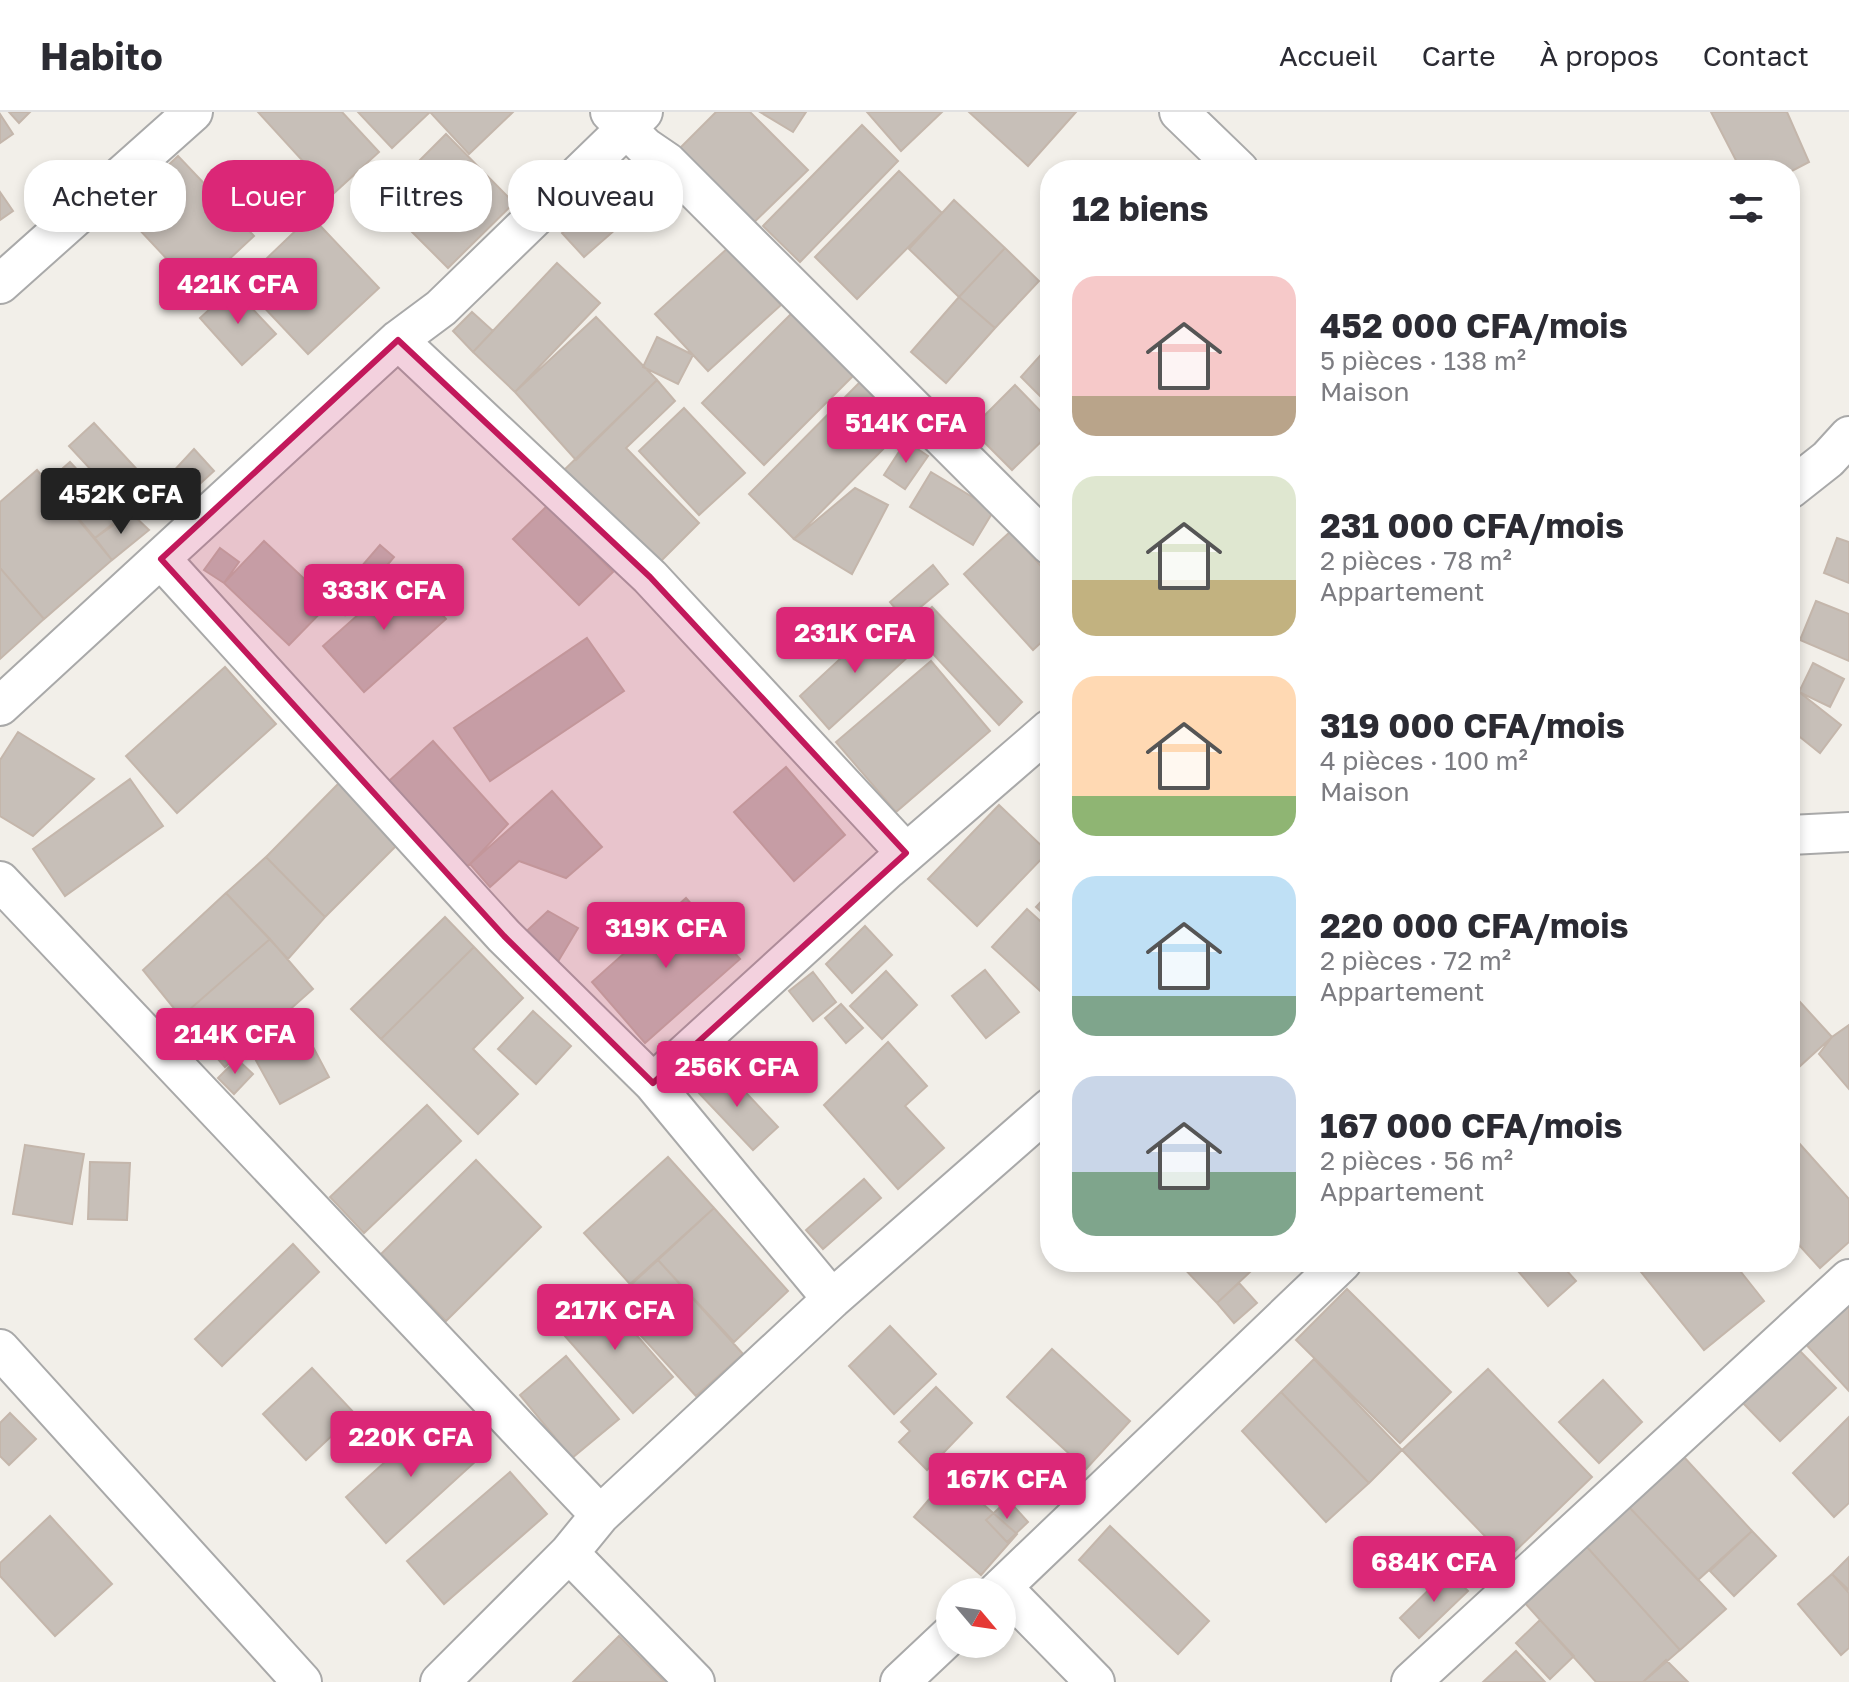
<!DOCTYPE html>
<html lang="fr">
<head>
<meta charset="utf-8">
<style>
	body { margin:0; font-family:"Golos Text",sans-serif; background:#f7f7f7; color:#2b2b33; height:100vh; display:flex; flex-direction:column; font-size:30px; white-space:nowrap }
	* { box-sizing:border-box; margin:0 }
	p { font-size:26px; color:#7c7c81 }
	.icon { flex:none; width:44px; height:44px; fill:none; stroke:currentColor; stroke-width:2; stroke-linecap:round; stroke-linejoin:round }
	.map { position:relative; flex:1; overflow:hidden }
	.sheet { position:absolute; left:1040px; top:48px; width:760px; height:1112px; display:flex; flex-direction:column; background:#fff; border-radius:32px; box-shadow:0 4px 12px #0003 }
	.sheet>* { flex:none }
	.banner { position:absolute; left:24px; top:48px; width:760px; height:72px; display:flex; gap:16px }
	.needle { width:52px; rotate:119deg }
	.buttons { position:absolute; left:936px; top:1466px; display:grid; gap:16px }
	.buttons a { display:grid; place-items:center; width:80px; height:80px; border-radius:50%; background:#fff; box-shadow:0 4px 12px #0003; font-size:40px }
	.price { position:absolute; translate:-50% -68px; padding:0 18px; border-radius:8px; background:#db2777; color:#fff; font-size:26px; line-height:52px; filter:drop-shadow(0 2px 4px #0008) }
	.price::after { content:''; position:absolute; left:50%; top:48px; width:24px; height:18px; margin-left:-12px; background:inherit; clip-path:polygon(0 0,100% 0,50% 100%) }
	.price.current { background:#222; color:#fff }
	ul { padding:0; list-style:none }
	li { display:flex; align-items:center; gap:24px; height:200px; padding:0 32px }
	li span { display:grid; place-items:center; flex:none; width:224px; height:160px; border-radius:24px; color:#555 }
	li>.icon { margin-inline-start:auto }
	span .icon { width:96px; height:96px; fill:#fffc; stroke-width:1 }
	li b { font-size:34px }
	h2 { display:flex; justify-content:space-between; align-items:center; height:96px; padding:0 32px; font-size:34px }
	.tag { padding:0 28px; border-radius:32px; background:#fff; box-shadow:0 4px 12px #0003; font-size:28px; line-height:72px }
	.tag.current { background:#db2777; color:#fff }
	header { display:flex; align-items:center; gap:48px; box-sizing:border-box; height:112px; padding:0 40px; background:#fff; border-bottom:2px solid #e1e1e2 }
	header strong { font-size:38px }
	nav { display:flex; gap:44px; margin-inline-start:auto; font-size:28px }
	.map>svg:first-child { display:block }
</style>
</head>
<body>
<header>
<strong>Habito</strong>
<nav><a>Accueil</a><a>Carte</a><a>À propos</a><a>Contact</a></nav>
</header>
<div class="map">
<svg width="1849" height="1570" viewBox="0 0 1849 1570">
	<rect width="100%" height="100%" fill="#f2efe9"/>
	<path fill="#c7bfb8" stroke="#c4b6ab" stroke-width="2" d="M9 0H30L19 11Z
		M258 0H342L379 40 333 82Z
		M358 0H430L392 36Z
		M430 0H513L469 42Z
		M716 0H750L808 58 746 118 673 43Z
		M760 0H806L793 20Z
		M867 0H942L901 39Z
		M969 0H1076L1028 54Z
		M1711 0H1787L1809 50 1790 60 1741 58Z
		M0 2 13 22 0 31Z
		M862 13 898 49 800 150 763 114Z
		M446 22 514 91 448 156 405 113 426 93 401 67Z
		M178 44 254 124 196 178 121 98Z
		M899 59 942 101 857 187 815 145Z
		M0 80 13 99 0 108Z
		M602 85 624 110 584 145 562 121Z
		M954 88 1005 136 959 185 909 137Z
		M311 104 379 176 308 242 241 171Z
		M729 135 781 193 708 259 655 202Z
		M1005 136 1039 169 995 216 959 185Z
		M557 151 600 191 515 280 473 240Z
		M233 176 276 222 242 253 200 206Z
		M959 185 995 216 946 271 911 240Z
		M795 198 856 261 764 353 702 291Z
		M472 200 493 219 473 240 453 219Z
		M596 205 657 268 576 348 515 280Z
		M657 225 693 243 678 272 643 255Z
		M1047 236 1050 239V294L1021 265Z
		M865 265 910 310 794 427 749 382Z
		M657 268 675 289 626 336 699 411 654 456 561 361Z
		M1015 273 1050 309V321L1012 358 971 317Z
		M684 296 745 361 699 403 639 339Z
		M94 311 156 378 131 401 69 334Z
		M906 329 928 344 905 377 884 363Z
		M194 337 214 359 170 399 156 378Z
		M70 350 121 405 95 426 47 370Z
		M37 358 112 448 44 507 0 456V390Z
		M931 360 994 398 973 433 910 395Z
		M855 376 888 393 852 462 794 427Z
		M548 393 613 460 579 493 513 427Z
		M131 401 149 418 112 448 95 426Z
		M1010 420 1050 464V522L1033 538 964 462Z
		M1837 426 1849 430V471L1824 461Z
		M264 429 330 491 289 533 224 471Z
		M380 433 394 445 345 503 330 491Z
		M220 436 239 450 224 471 204 458Z
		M933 453 948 472 905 508 890 490Z
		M0 456 44 507 0 547Z
		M405 461 446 507 364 580 323 534Z
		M1816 489 1849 502V549L1800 528Z
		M932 495 1022 590 999 613 909 516Z
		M880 510 910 543 829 617 800 584Z
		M587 526 624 579 490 669 454 616Z
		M931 549 990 619 896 700 836 630Z
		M1813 551 1844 567 1830 595 1799 580Z
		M225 555 276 612 177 701 126 644Z
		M1799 580 1841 613 1820 641 1790 617V591Z
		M18 620 94 667 33 724 0 704V648Z
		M433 629 508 712 470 752 454 761 379 678Z
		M786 655 845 723 794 769 734 700Z
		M130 667 163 714 65 784 33 737Z
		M339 671 399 731 325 805 266 745Z
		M552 679 602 735 566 766 519 749 490 775 470 752Z
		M999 693 1048 740 977 814 928 767Z
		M266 745 325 805 288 847 226 781Z
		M1050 780V808L1036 795Z
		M226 781 270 827 181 905 143 858Z
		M686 786 740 847 645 931 592 870Z
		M1027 797 1050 818V888L992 835Z
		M548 799 578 816 556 853 516 829Z
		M445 805 474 835 381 927 351 897Z
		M865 814 892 843 852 881 826 852Z
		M270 827 313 877 225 955 181 905Z
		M474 835 523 886 473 937 518 982 478 1022 381 927Z
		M985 858 1019 900 986 926 952 884Z
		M886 859 917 893 882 927 850 894Z
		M813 860 836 890 813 909 789 879Z
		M1790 879 1832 925 1799 955 1790 946Z
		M841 892 863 916 846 931 825 906Z
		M533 899 571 934 536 972 498 937Z
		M1849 913V977L1819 942 1832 925Z
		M303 916 329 965 280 992 253 943Z
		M888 930 927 974 905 994 944 1036 898 1077 824 993Z
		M237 947 253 962 234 982 218 966Z
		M722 955 778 1015 753 1038 697 979Z
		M427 993 461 1029 364 1121 330 1085Z
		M1790 1021 1849 1087V1130L1820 1156 1790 1123Z
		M25 1033 84 1042 72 1112 13 1102Z
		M668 1045 714 1096 630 1172 584 1121Z
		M476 1048 541 1115 446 1209 381 1142Z
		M90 1050 130 1051 127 1108 88 1107Z
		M864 1067 881 1086 823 1137 806 1118Z
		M714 1096 788 1179 734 1230 658 1148Z
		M293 1132 319 1160 222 1254 195 1227Z
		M658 1148 743 1242 696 1284 611 1191Z
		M1178 1150H1240L1250 1160 1217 1191Z
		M1528 1150H1559L1576 1169 1548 1194 1518 1159Z
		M1633 1150H1733L1764 1189 1704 1238Z
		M1239 1171 1257 1191 1234 1211 1217 1191Z
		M1347 1177 1451 1280 1400 1331 1296 1228Z
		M598 1179 673 1265 633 1301 557 1215Z
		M1849 1182V1279L1801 1227Z
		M890 1214 936 1262 894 1302 849 1254Z
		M1797 1236 1836 1276 1780 1329 1741 1289Z
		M1052 1237 1130 1309 1086 1357 1007 1285Z
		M566 1244 619 1307 572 1346 520 1283Z
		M1314 1247 1402 1338 1369 1371 1281 1280Z
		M312 1256 355 1302 306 1348 263 1302Z
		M1488 1257 1592 1365 1507 1447 1402 1338Z
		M1603 1268 1642 1310 1599 1351 1559 1310Z
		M936 1275 972 1311 927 1358 899 1330 910 1319 901 1310Z
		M1281 1280 1369 1371 1326 1410 1242 1319Z
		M10 1301 36 1327 9 1353 0 1344V1311Z
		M436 1304 476 1349 386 1431 346 1385Z
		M1849 1305V1391L1834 1405 1793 1361Z
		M1683 1344 1752 1419 1698 1468 1629 1395Z
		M510 1360 547 1402 444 1492 407 1449Z
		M950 1363 1017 1422 981 1463 914 1405Z
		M1008 1388 1028 1410 1007 1430 986 1408Z
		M1629 1395 1726 1497 1680 1538 1586 1434Z
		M50 1404 112 1472 55 1524 0 1464V1451Z
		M1110 1414 1209 1509 1178 1542 1079 1448Z
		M1752 1419 1776 1444 1734 1484 1710 1459Z
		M1586 1434 1680 1538 1643 1570H1596L1524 1490Z
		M1849 1445V1478L1832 1462Z
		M1448 1459 1468 1479 1419 1526 1400 1506Z
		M1832 1462 1849 1481V1536L1841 1543 1798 1492Z
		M1540 1508 1574 1544 1550 1567 1516 1531Z
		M619 1524 665 1570H573Z
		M1516 1539 1545 1570H1483Z
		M1666 1548 1688 1570H1643Z"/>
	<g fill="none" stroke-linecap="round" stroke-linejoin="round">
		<g stroke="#a9a9a9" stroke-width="42">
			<path id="minor" d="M610 0 645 35 667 50 1050 433
				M1179 0 1239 58
				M0 172 193 0
				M398 228 650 465 906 741
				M1790 377 1828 347 1849 324
				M161 447 504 824 653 971 832 1187
				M0 594 398 228 441 196 643 0
				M1790 723 1849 720
				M0 769 600 1403
				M653 971 888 757 1050 617
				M0 1237 302 1570
				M569 1441 695 1570
				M1002 1475 1095 1570
				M997 1480 1342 1150
				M440 1570 569 1441 600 1403 832 1187 1050 996
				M900 1570 950 1523
				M1411 1570 1849 1167"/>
		</g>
		<use href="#minor" stroke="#fff" stroke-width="38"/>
	</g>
	<path fill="#c2185b" fill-opacity="0.2" stroke="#c2185b" stroke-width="6" stroke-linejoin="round" d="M398 228 650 465 906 741 653 971 504 824 161 447Z"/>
</svg>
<div class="buttons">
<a><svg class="needle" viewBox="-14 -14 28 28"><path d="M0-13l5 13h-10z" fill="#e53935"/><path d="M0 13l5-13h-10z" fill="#7c7c81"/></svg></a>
</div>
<b class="price" style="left:238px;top:214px">421K CFA</b>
<b class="price" style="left:906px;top:353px">514K CFA</b>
<b class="price current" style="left:121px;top:424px">452K CFA</b>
<b class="price" style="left:384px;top:520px">333K CFA</b>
<b class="price" style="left:855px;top:563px">231K CFA</b>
<b class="price" style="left:666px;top:858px">319K CFA</b>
<b class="price" style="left:235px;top:964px">214K CFA</b>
<b class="price" style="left:737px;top:997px">256K CFA</b>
<b class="price" style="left:615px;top:1240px">217K CFA</b>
<b class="price" style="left:411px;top:1367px">220K CFA</b>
<b class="price" style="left:1007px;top:1409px">167K CFA</b>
<b class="price" style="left:1434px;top:1492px">684K CFA</b>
<div class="banner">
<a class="tag">Acheter</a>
<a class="tag current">Louer</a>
<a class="tag">Filtres</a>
<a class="tag">Nouveau</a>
</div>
<section class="sheet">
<h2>12 biens<svg class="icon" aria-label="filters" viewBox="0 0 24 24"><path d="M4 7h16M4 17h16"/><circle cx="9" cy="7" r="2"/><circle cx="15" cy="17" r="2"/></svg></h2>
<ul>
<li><span style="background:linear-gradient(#f6c9c9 75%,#b9a48a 0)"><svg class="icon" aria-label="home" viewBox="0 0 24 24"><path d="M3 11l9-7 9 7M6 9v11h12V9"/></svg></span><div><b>452 000 CFA/mois</b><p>5 pièces · 138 m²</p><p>Maison</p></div></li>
<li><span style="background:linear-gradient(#dfe7d0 65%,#c2b280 0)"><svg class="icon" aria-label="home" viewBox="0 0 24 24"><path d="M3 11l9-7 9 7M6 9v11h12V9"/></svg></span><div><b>231 000 CFA/mois</b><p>2 pièces · 78 m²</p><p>Appartement</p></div></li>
<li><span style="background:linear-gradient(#ffd9b3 75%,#8fb573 0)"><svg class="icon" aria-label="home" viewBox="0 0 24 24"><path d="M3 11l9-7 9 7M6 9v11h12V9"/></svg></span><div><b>319 000 CFA/mois</b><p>4 pièces · 100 m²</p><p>Maison</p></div></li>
<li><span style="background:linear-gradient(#bfe0f5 75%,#7fa58c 0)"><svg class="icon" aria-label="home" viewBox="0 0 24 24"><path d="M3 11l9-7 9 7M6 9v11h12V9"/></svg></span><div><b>220 000 CFA/mois</b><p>2 pièces · 72 m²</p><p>Appartement</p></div></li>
<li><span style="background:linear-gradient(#c9d6e8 60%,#7fa58c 0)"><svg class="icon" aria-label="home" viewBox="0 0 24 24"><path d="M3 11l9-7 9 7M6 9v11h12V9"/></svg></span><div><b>167 000 CFA/mois</b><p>2 pièces · 56 m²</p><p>Appartement</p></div></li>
</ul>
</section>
</div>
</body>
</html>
